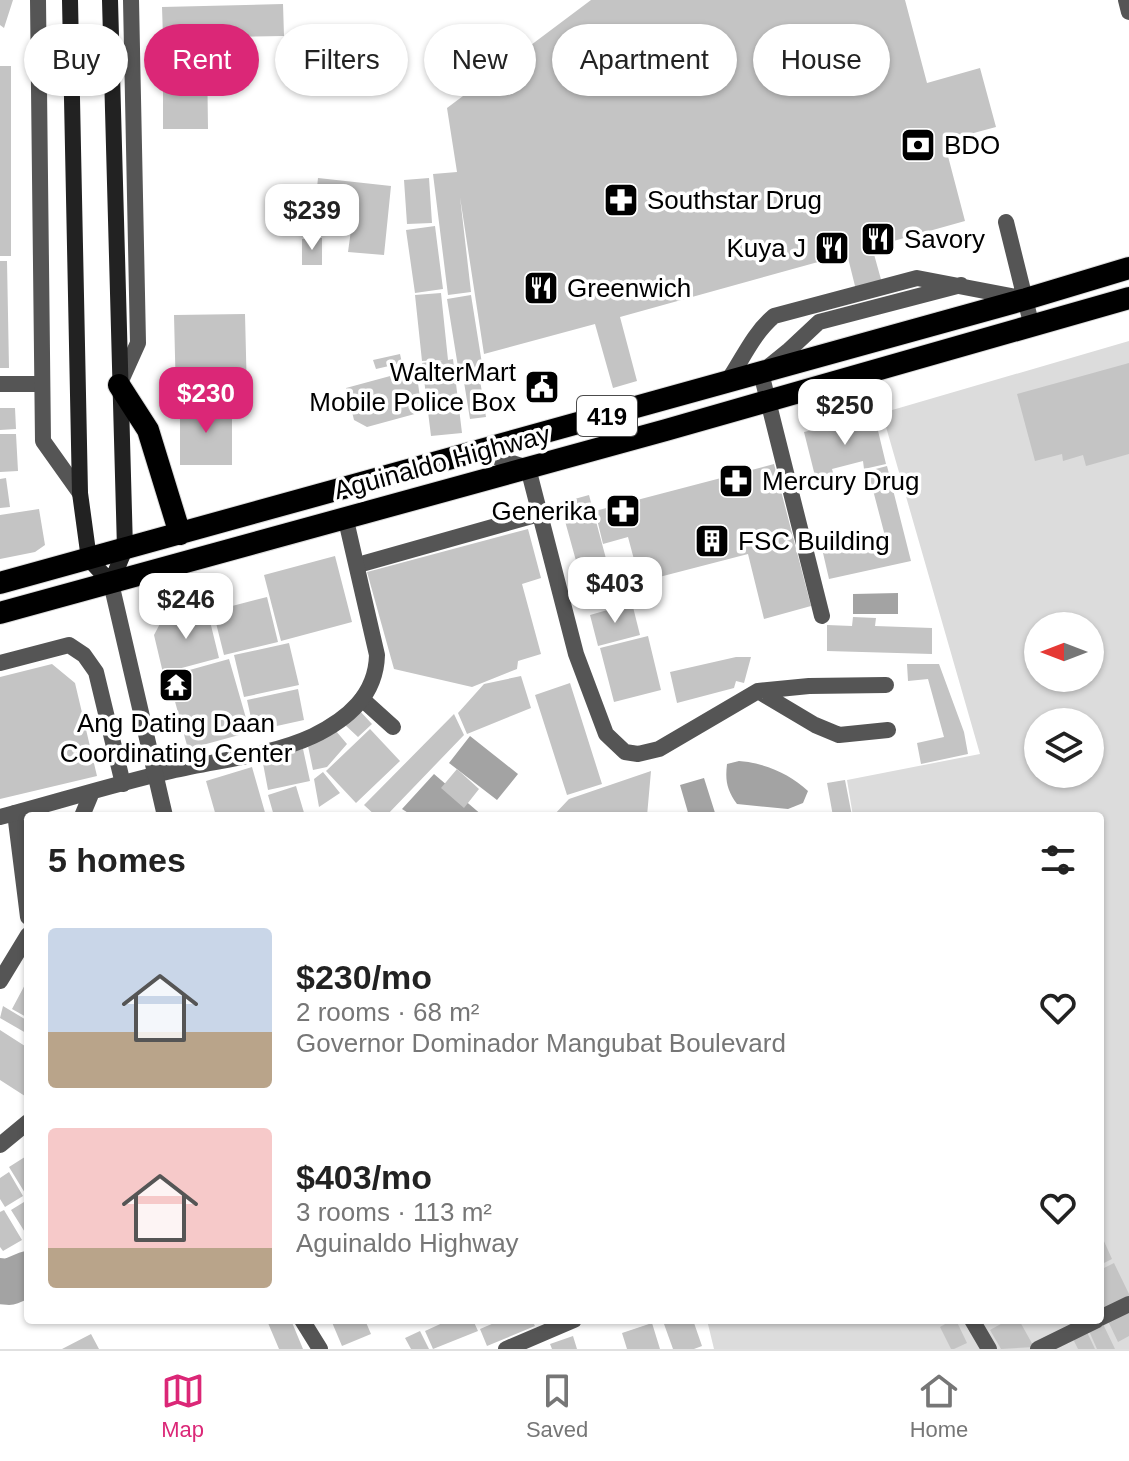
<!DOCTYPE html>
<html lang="en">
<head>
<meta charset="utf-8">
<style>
	body { margin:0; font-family:Helvetica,sans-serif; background:#f2f2f2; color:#222; height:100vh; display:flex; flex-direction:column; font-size:30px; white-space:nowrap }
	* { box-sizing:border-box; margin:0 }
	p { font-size:26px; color:#767676 }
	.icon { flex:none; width:44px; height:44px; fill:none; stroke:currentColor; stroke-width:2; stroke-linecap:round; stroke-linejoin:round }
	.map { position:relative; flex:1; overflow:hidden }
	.side { position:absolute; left:24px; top:812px; width:1080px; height:512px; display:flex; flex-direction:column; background:#fff; border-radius:8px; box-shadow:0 2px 6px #0004 }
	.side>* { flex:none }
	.top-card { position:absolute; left:24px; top:24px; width:1082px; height:72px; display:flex; gap:16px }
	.needle { width:52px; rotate:270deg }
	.fabs { position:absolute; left:1024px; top:612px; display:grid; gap:16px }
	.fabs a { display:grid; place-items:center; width:80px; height:80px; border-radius:50%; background:#fff; box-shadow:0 2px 6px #0004; font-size:40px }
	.price { position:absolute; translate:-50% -68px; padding:0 18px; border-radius:16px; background:#fff; color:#222; font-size:26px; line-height:52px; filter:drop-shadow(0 2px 4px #0008) }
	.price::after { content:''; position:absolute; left:50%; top:48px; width:24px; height:18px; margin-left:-12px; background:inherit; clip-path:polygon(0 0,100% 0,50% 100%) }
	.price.on { background:#db2777; color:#fff }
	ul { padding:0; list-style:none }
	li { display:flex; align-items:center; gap:24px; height:200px; padding:0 24px }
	li span { display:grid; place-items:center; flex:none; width:224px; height:160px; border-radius:8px; color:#555 }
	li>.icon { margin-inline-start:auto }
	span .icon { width:96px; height:96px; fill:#fffc; stroke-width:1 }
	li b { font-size:34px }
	h2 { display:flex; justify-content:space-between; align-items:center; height:96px; padding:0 24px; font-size:34px }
	.tag { padding:0 28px; border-radius:36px; background:#fff; box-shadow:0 2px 6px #0004; font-size:28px; line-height:72px }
	.tag.on { background:#db2777; color:#fff }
	.menu { display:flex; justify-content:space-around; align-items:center; height:112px; border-top:2px solid #e0e0e0; background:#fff; font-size:22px; color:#767676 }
	.menu a { display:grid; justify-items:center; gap:4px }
	.menu .on { color:#db2777 }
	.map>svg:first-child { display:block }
</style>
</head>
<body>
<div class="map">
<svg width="1129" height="1349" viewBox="0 0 1129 1349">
	<rect width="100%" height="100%" fill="#fff"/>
	<path fill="#dcdcdc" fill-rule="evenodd" d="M1129 341V1349H714L707 1320H1100V816H853L847 780 980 754 882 413ZM1038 626H1090V678H1038ZM1038 722H1090V774H1038Z"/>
	<path fill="#a3a3a3" d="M898 593V614H853V594Z
		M470 736 518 774 497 800 449 763Z
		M739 761C765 763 790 774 808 791L803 803 788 809 737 804C727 790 725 781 727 764Z
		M434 774 483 816H413L402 809Z
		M704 778 716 816H689L680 785Z"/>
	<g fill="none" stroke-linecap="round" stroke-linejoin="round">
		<path stroke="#a3a3a3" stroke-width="46" d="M0 1281 9 1282 28 1274"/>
	</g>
	<path fill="#c4c4c4" d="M0 0H13L4 28 0 25Z
		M591 0H905L927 83 980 68 996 127 944 141 965 221 872 247 882 283 856 290 847 254 620 317 637 381 613 388 595 324 484 354 460 197 471 292 448 295 433 174 457 172 447 108Z
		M283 4 284 36 163 38 162 7Z
		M163 55H207L208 129H163Z
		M0 66H11V256H0Z
		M318 178 391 186 384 255 348 252 351 230 344 229V233L332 232V235L318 234 319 226H313Z
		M429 178 432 223 407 224 404 180Z
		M435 226 443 289 415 293 406 230Z
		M322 238V265H302V239Z
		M0 261H7L9 368H0Z
		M441 293 448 360 453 359 462 433 431 436 422 363 443 360 422 361 415 295Z
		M471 295 483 370 459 373 447 299Z
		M245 314 247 395 176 397 174 315Z
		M400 354 402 363 376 369 373 360Z
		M1129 363V454L1086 466 1083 455 1063 461 1062 454 1035 461 1017 394Z
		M416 369 422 412 367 427 354 420 346 388Z
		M479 374 486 417 470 419 463 376Z
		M180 405H232V465H180Z
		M0 408H15L16 429 0 430Z
		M874 414 886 464 864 469 863 461 832 469 835 480 817 484 804 432Z
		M0 434H16L18 471 0 472Z
		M774 464 811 606 764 619 748 554 640 582 628 537 603 544 595 511Z
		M887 466 911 561 829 579 823 553 885 536 868 471Z
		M6 478 10 507 0 508V479Z
		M589 495 616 596 588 604 560 503Z
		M39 509 45 545 35 552 0 559V515Z
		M528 529 541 578 522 584 541 654 518 661 517 669 472 687 394 669 367 572Z
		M335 556 352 622 281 641 264 575Z
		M267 597 278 642 224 655 213 611Z
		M632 603 640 635 598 646 590 615Z
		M207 609 219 658 163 673 154 635 163 618Z
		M853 617 876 618 875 626 932 628V654L827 651V625L852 626Z
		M648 636 661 690 614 702 600 648Z
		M289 643 299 685 244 697 234 655Z
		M736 657H751L744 683 736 681 734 688 677 703 670 672Z
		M229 659 250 732 188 749 168 676Z
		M52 664 75 683 97 776 0 799V677Z
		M907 664H939L964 732 968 754 921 764 917 743 944 737 928 679 908 681Z
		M521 676 531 708 467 734 458 713 484 684Z
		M570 683 602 784 567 795 535 695Z
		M298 689 304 720 254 731 247 700Z
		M359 710 372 724 358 737 344 724Z
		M454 714 464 735 386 816H376L364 805Z
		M370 729 400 761 356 803 326 771Z
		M336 731 347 744 327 767 313 770 308 746Z
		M303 749 310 781 268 790 262 758Z
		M252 767 266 816H216L206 781Z
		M457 769 479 789 464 808 441 788Z
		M651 771 647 816H553L569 799Z
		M323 772 340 793 319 807 314 779Z
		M845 780 852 816H833L827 783Z
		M296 786 305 816H274L268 795Z
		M28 979V1018L12 1009Z
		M3 1006 28 1021 26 1033 0 1018Z
		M0 1030 28 1048V1098L0 1080Z
		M28 1155V1198L9 1167Z
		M9 1172 23 1196 5 1207 0 1199V1178Z
		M24 1202 28 1208V1237L11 1210Z
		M4 1210 22 1240 3 1251 0 1247V1212Z
		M1103 1239 1112 1259 1100 1265V1241Z
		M1114 1263 1129 1294V1299L1104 1312 1100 1304V1270Z
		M1129 1310V1336L1118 1342 1108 1321Z
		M276 1320H291L303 1349H279L268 1323Z
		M331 1320H365L371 1334 342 1346Z
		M449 1320H473L478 1331 433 1349 425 1331Z
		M501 1320H532L535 1326 487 1346 480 1329Z
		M675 1320H693L702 1346 694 1349H673L664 1324Z
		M952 1320H956L967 1343 954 1349H951L940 1327Z
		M1008 1320H1019L1034 1347 1001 1349 990 1330Z
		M652 1323 660 1349H627L622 1333Z
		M1103 1324 1115 1349H1097L1089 1331Z
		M420 1331 429 1349H411L405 1338Z
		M1087 1332 1095 1349H1078L1073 1339Z
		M91 1334 99 1349H62Z
		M573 1336 577 1349H552L550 1344Z"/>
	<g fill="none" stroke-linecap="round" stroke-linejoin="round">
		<g stroke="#dbdbdb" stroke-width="24">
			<path id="trunk" d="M119 385 148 430 180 534
				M0 583 1026 299 1129 268
				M0 613 666 430 1129 298"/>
		</g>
		<path stroke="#555" stroke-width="16" d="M1126 0 1129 12
			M1006 222 1032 327
			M727 382C743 359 752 335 774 316L917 278 1021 298
			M0 384H40
			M486 449 500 459 528 468 576 654 606 734 625 752 638 754 659 749 758 691 809 686 886 685
			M365 563 539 514
			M822 616 761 373 788 351 819 322 961 285
			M0 663 69 645 84 655 96 672 123 784
			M758 691 815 725 839 735 888 730
			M362 699 393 727
			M15 813 28 917
			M1100 1318 1129 1304
			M972 1320 989 1349
			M1038 1349 1097 1320"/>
		<path stroke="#555" stroke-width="16" d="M38 0 43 441 80 493
			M38 63 72 62
			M120 383 138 343 131 0
			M82 816 92 792
			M0 817C57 802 114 784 171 771 217 760 270 756 313 736 348 719 376 695 377 655L345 516
			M0 981 28 935
			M0 1145 28 1122
			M506 1349 574 1320"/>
		<path stroke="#555" stroke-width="16" d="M111 583 165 816
			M302 1320 320 1349"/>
		<path stroke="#222" stroke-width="16" d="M70 0 80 493 89 559 111 583 125 549 110 0"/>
		<use href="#trunk" stroke="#000" stroke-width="22"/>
	</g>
	<defs>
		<g id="bank-square" transform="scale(1.8)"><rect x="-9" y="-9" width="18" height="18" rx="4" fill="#000" stroke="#fff"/><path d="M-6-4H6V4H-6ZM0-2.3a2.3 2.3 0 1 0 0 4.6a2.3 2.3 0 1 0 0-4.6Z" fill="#fff"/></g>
		<g id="pharmacy-square" transform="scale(1.8)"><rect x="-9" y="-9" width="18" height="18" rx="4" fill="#000" stroke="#fff"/><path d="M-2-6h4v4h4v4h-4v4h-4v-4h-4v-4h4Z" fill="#fff"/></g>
		<g id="restaurant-square" transform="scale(1.8)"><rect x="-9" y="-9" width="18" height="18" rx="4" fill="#000" stroke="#fff"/><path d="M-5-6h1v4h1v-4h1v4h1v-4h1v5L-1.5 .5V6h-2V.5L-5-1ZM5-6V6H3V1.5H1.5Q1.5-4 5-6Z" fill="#fff"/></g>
		<g id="civic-square" transform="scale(1.8)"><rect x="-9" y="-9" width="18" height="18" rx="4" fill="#000" stroke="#fff"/><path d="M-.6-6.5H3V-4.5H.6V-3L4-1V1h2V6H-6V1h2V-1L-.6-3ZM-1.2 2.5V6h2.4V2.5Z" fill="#fff"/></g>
		<g id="building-square" transform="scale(1.8)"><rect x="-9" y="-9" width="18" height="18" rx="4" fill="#000" stroke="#fff"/><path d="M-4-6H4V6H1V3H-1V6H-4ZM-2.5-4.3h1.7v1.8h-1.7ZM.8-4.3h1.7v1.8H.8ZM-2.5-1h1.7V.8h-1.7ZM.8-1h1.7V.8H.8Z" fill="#fff"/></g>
		<g id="temple-square" transform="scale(1.8)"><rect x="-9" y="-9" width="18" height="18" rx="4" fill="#000" stroke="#fff"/><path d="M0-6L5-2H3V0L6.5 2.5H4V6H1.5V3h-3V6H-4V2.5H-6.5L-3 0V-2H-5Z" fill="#fff"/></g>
	</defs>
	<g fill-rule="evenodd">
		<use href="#bank-square" x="918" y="145"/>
		<use href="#pharmacy-square" x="621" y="200"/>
		<use href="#restaurant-square" x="878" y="239"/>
		<use href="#restaurant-square" x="832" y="248"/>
		<use href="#restaurant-square" x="541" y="288"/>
		<use href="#civic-square" x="542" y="387"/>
		<use href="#pharmacy-square" x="736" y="481"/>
		<use href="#pharmacy-square" x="623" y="511"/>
		<use href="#building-square" x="712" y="541"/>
		<use href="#temple-square" x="176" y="685"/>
	</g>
	<g text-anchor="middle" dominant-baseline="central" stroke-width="7" stroke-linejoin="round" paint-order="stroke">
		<rect fill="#fff" stroke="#4c4c4c" stroke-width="2" x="577" y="396" width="60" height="40" rx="6"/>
		<g font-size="24" font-weight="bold" fill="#000">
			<text x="607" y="416">419</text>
		</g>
		<g font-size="26" fill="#000" stroke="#fff" text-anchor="start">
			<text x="944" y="145">BDO</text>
			<text x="647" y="200">Southstar Drug</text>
			<text x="904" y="239">Savory</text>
			<text x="806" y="248" text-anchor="end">Kuya J</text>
			<text x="567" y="288">Greenwich</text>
			<text x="516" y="372" text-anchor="end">WalterMart<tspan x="516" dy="30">Mobile Police Box</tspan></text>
			<text x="762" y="481">Mercury Drug</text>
			<text x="597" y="511" text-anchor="end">Generika</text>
			<text x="738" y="541">FSC Building</text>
			<text x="176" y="723" text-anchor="middle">Ang Dating Daan<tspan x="176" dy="30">Coordinating Center</tspan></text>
		</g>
		<g font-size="26" fill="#000" stroke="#fff">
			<text transform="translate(442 462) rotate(-15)">Aguinaldo Highway</text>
		</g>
	</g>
</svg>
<div class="fabs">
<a><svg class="needle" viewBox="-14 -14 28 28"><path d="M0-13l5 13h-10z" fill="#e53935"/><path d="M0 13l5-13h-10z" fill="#767676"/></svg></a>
<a><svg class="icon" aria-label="layers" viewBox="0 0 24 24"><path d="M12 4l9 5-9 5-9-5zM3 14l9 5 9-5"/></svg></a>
</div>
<b class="price" style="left:312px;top:252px">$239</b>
<b class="price on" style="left:206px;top:435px">$230</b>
<b class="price" style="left:845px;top:447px">$250</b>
<b class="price" style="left:615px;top:625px">$403</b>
<b class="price" style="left:186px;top:641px">$246</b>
<div class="top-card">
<a class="tag">Buy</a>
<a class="tag on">Rent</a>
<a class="tag">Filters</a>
<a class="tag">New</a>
<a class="tag">Apartment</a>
<a class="tag">House</a>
</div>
<section class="side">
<h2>5 homes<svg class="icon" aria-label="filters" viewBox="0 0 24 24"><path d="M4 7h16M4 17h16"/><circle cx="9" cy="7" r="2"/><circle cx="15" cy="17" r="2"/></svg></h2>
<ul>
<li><span style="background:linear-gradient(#c9d6e8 65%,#b9a48a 0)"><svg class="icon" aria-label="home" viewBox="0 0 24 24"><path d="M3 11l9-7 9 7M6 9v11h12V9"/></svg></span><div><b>$230/mo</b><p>2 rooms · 68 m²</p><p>Governor Dominador Mangubat Boulevard</p></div><svg class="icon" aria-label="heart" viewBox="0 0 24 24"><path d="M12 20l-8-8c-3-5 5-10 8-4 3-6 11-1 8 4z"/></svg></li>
<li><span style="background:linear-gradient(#f6c9c9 75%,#b9a48a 0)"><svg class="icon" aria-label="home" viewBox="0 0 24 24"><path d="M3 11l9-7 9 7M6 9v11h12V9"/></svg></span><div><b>$403/mo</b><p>3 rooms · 113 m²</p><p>Aguinaldo Highway</p></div><svg class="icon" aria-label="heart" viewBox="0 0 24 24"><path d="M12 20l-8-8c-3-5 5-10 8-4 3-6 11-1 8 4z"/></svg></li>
</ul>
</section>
</div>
<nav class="menu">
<a class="on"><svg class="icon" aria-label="map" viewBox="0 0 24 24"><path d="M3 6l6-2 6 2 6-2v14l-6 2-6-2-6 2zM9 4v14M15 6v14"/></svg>Map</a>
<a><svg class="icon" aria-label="saved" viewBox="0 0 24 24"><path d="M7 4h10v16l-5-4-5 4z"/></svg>Saved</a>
<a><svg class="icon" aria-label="home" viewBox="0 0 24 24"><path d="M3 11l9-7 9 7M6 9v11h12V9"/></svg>Home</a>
</nav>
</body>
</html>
